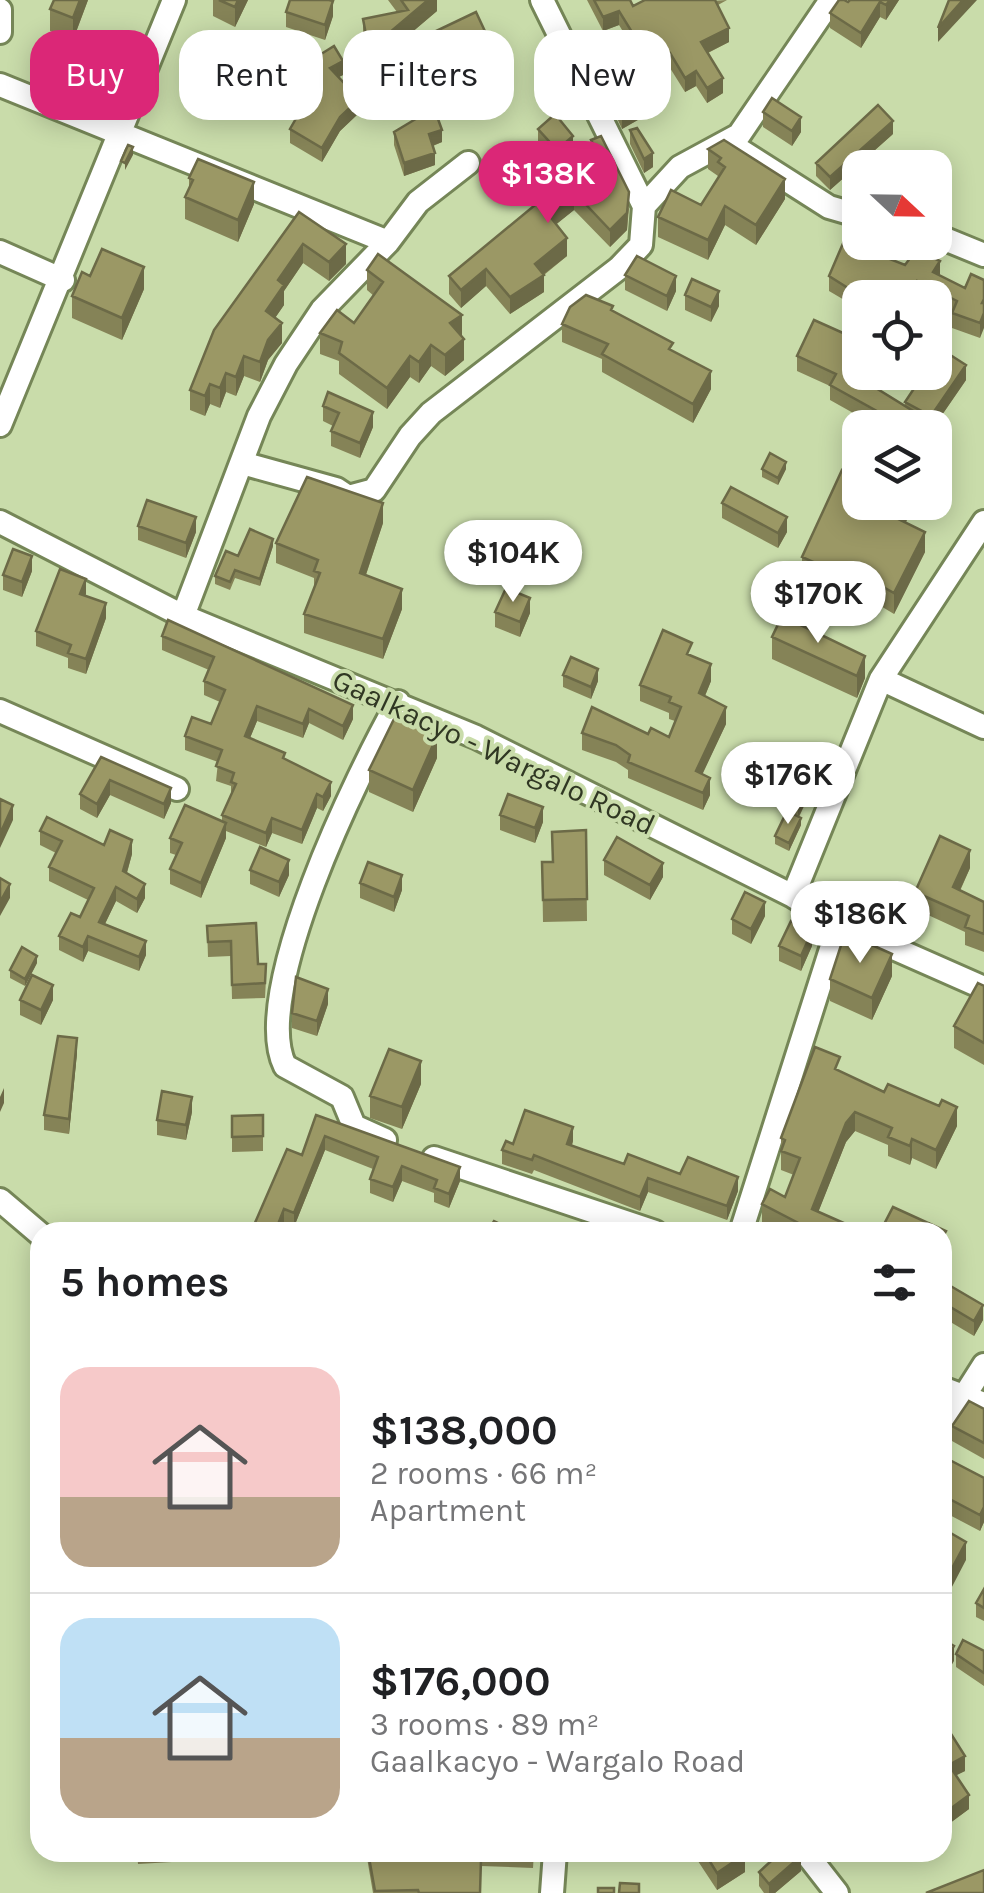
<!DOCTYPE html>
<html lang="en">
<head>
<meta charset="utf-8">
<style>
	body { margin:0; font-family:Karla,sans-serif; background:#f6f6f6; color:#202124; height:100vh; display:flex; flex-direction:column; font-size:38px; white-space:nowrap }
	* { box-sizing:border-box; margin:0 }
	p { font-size:32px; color:#757577 }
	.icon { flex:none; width:55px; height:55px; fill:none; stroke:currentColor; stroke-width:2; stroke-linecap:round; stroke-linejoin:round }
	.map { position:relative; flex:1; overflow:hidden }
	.panel { position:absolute; left:30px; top:1222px; width:922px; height:640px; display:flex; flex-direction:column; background:#fff; border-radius:30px; box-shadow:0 5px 25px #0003 }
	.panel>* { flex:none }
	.guide { position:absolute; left:30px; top:30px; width:925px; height:90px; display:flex; gap:20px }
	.needle { width:65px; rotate:112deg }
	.fabs { position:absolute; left:842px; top:150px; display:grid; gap:20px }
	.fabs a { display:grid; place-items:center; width:110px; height:110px; border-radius:20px; background:#fff; box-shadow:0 5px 25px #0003; font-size:50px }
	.price { position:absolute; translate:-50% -85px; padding:0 22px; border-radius:35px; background:#fff; color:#222; font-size:32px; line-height:65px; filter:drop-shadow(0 2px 5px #0008) }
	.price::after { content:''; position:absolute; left:50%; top:60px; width:30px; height:22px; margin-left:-15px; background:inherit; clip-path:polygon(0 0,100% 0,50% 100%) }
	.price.current { background:#db2777; color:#fff }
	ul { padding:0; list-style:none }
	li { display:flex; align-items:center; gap:30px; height:250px; padding:0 30px }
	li+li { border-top:2px solid #e0e0e0 }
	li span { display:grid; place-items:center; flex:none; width:280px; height:200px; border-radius:30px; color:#555 }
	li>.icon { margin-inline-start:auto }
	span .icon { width:120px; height:120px; fill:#fffc; stroke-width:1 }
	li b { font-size:42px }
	h2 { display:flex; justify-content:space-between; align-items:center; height:120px; padding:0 30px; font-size:42px }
	.pill { padding:0 35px; border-radius:30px; background:#fff; box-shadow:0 5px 25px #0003; font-size:35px; line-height:90px }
	.pill.current { background:#db2777; color:#fff }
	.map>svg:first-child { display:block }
</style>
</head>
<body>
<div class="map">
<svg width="984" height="1893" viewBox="0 0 984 1893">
	<rect width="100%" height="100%" fill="#c9dcaa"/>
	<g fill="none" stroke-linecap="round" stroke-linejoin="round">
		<g stroke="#758657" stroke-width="28">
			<path id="minor" d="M542 0 644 206
				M0 10V32
				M0 85 388 242
				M727 142 829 207 860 216
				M935 235 984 255
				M0 252 63 280
				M0 425 174 0
				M242 463 336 489 348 497 374 490 410 436 431 413 619 268 641 245 644 206 680 167 739 135 831 0
				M0 522 183 616 476 737 793 896 839 924 984 988
				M183 616 259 416 286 364 322 310 388 242 418 202 468 163
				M881 679 984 727
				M0 711 177 789
				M793 896 881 679 984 522
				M385 1140 354 1126 342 1097 285 1066C249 994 359 771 398 702
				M434 1158 655 1232
				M0 1200 40 1234
				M741 1232 839 924
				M942 1388 984 1404
				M942 1431 984 1365
				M805 1852 837 1893
				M552 1893 555 1852"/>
		</g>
		<use href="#minor" stroke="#fff" stroke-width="22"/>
	</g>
	<path fill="#858357" d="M88 0 73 40 50 31V9Z
		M213 0H248L235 27 213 16Z
		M388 0H437V11L384 56 413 87V101L377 107 371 77V67L369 69 363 38V19L397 12Z
		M587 0H630L633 6 727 0 718 5 729 42 708 53 723 93 707 103 696 86 685 92 670 68 651 77 619 25 603 31Z
		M850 0H899L886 20 880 17 861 48 830 28V13Z
		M286 12 333 16 325 40 286 27Z
		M415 41 489 55 448 74V78L435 87 415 56Z
		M296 42 343 75 338 77 359 113 340 131 322 162 290 143V129L304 104 303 90 312 83 296 56Z
		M611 90 650 113 622 129 611 105Z
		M763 112 801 132 792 146 763 127Z
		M538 129 573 151 557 165 538 143Z
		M630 130 653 167 644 173 630 144Z
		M394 132 442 142 433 146 435 165 404 176 394 145Z
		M893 134 830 190 816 176V163Z
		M591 140 629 209 627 230 610 247 574 210 556 224 567 256 544 275V292L510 314 486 286 461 308 449 294V276L592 158Z
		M708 149 785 199 756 245 725 225 708 260 658 237V217L701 205 718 178V176L708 169Z
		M189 178 254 204 238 242 185 219V197L189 188Z
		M299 212 346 264 329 281 303 263 284 291V305L275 318 282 343 268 360 260 382 244 376 236 396 226 392 220 408 210 404 205 416 190 410V390Z
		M905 265 940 276 965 288 984 280 980 338 952 328V314L935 305V298H920L917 296 860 298V364L855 375 905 406V402L919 382 896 372H935L966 380 933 428H925L913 421 912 428H880L830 400V386L797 371V356L843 333 849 316 846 315V301L829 291V276Z
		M367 270 462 336 464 360 445 376 431 366 419 383 410 377 387 409 339 374V361L320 354V333L354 323 374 296 367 290Z
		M625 275 676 291 667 311 625 290Z
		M144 289 122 340 72 318V296Z
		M685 295 719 306 711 322 685 310Z
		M613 310 673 351 711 389 693 423 602 372V359L562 342V324Z
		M323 406 373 427 360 458 331 446V431L333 426 323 421Z
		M762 469H786L778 485 762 477Z
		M907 502 906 523 925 552 894 614 874 602 871 609 802 577V557Z
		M722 503 787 532 778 548 722 518Z
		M383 523 366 575 402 609 383 659 304 633V614L314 588V578L276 563V543Z
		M138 526 196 532 186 558 138 540Z
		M273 546 260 586 235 578 230 590 215 584V576L238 556Z
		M32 571 22 597 3 590V575Z
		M86 594 85 596 106 618 86 674 68 668V658L36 646V631Z
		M495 612 530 613 520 637 495 627Z
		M168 620 353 719 343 740 309 723 303 738 257 721 250 738 285 759 331 796 323 811 317 808 302 844 272 833 266 847 226 831V838L201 898 170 884V869L176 855 170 853V838L222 821V815L231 795V786L216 781 218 762 185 750V736L211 724 220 702 204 695V681L209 670 162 650V636Z
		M772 637 865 678 857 698 772 659Z
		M692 656 711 681 705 696 726 724 702 774 710 795 703 810 628 778V770L616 762 582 750V733L648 734 669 737 675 721 669 719V713L640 701V685Z
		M563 675 598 681 591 699 563 687Z
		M101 757 171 803 164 819 110 795 97 818 80 809V794Z
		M437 758 413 812 369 792V770Z
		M812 789 799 817 801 825 789 851 775 844V836L786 812 783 811V796Z
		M500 815 543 822 535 843 500 830Z
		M586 830 587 921 543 922 542 862H552V832Z
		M40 831 104 845 132 854 127 873 145 898 137 913 116 901 105 924 146 955 139 971 88 951 83 962 59 950V936L80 917 88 900 49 881V867L56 853 40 845Z
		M604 860 663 877 650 900 604 875Z
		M970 868 960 891 984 902V952L965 945V932L915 909V892Z
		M250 870 289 875 279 897 250 884Z
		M360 883 402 890 394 912 360 898Z
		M765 916 751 944 732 934V919Z
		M256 923 258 964 266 979 265 998 232 999 231 956 208 957 207 926Z
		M779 946H812L801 971 779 961Z
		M37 963 25 986 10 978V970Z
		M892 976 872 1020 830 1001V979Z
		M984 986V1065L954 1048V1026Z
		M20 1000H53L41 1025 20 1015Z
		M328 1004 317 1036 292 1028V1013Z
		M77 1053 69 1134 44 1130V1115Z
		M840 1071 957 1126 936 1169 912 1158 910 1165 888 1156V1145L855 1131 846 1142 818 1212 864 1232H780L762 1223V1204L785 1197 794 1175 781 1170V1138Z
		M421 1084 402 1129 370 1118V1096Z
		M192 1112 186 1140 157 1135V1120Z
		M263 1115V1151L232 1152V1116Z
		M316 1115 460 1181 449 1208 434 1202V1193L402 1181 393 1202 370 1193V1179L373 1169 325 1150 294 1227 284 1223 281 1232H251L302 1155Z
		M573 1141 572 1146 624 1164 680 1174 738 1191 727 1220 648 1192 640 1211 534 1170 532 1174 502 1164V1150L513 1144Z
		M942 1281 983 1320 974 1336 942 1317Z
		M984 1409V1459L952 1441V1426Z
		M942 1456 984 1478V1522L980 1531 942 1511Z
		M984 1589V1621L976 1617V1603Z
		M984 1651V1686L956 1667V1654Z
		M942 1729 965 1771 956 1775 969 1809 946 1826 942 1821Z
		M137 1852H172V1862L138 1864Z
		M306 1852H340L307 1857Z
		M366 1852H432L433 1857 470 1859V1852H534L533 1868 481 1866 480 1893H373Z
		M692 1852H749L745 1855V1872L717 1890Z
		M801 1871 775 1893H764L759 1886V1872Z"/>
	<path fill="#6c6a47" d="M80 0H88L73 40V18Z
		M238 0H248L235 27V7Z
		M428 0H437V11L372 66 371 62V67L369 69V50Z
		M890 0H899L886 20V5Z
		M963 0H977L938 42V28Z
		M333 1V16L325 40V25Z
		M880 2V17L861 48V33Z
		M619 11V25L603 31V17Z
		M729 28V42L701 56V42Z
		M489 40V55L448 74V78L435 87V72L446 60Z
		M670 53V68L651 77V63Z
		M343 61V75L330 82V68Z
		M696 71V86L685 92V78Z
		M723 78V93L707 103V88Z
		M650 98V113L622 129V114Z
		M359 99V113L340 131 322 162V148L340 117Z
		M801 117V132L792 146V131Z
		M893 121V134L830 190V177Z
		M442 130V142L429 147V134Z
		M573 136V151L557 165V150Z
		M133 147V155L125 170V163Z
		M435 153V165L404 176V163Z
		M653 153V167L644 173V159Z
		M785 179V199L756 245V225Z
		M254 182V204L238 242V220Z
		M574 192V210L548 231V214Z
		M629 192 627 230 610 247V230Z
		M725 206V225L708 260V240Z
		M567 238V256L540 277 544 275V292L510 314V297L535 264Z
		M303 244V263L284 291V305L266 331V311L278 280Z
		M346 244V264L329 281V262Z
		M940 261V275L933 272Z
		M144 267V289L122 340V318Z
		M486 269V286L461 308V290Z
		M676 276V291L667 311V296Z
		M917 281V296L916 298H908Z
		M719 291V306L711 322V307Z
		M984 299V328L980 338V323Z
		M462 315V336L450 323Z
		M282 323V343L268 360 260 382V362L268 340Z
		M464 339V360L445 376V355Z
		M431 345V366L419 383V362Z
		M860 350V364L850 387V372Z
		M244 356V376L236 396V377Z
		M410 356V377L387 409V388Z
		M966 365V380L933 428H931V416Z
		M711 371V389L693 423V404Z
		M226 373V392L220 408V388Z
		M210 384V404L205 416V396Z
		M913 411V426L912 428H904Z
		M373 412V427L360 458V443Z
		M786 462V469L778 485V478Z
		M906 502 907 520 898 539V519Z
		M383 503V523L360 592V573Z
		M196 517V532L186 558V543Z
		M787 517V532L778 548V533Z
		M925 532V552L894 614V593Z
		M273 539V546L260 586V579Z
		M32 556V571L22 597V582Z
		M86 579V594L80 609V594Z
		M874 582V602L871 609V588Z
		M402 589V609L383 659V639Z
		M530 598V613L520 637V622Z
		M106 603V618L86 674V659Z
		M865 656V678L857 698V676Z
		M711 664V681L699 710V693Z
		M598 669V681L591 699V687Z
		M353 705V719L343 740V726Z
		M257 706V721L245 750V736Z
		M726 707V724L696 788V771Z
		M309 709V723L303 738V724Z
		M437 736V758L413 812V790Z
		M812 774V789L798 818V803Z
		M710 778V795L703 810V793Z
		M110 780V795L97 818V804Z
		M331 782V796L323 811V797Z
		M171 788V803L164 819V804Z
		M317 794V808L302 844V830Z
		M13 805V820L0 848V834Z
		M543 807V822L535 843V828Z
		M272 818V833L266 847V833Z
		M801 818V825L789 851V843Z
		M226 823V838L201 898V883Z
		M132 840V854L123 886V871Z
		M970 850V868L953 905V887Z
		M289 860V875L279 897V882Z
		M663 863V877L650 900V885Z
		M402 875V890L394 912V897Z
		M10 884V898L0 916V902Z
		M145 884V898L137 913V899Z
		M116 887V901L99 936V922Z
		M765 902V916L751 944V929Z
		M812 931V946L801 971V956Z
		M88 936V951L83 962V947Z
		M146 941V955L139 971V957Z
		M892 954V976L872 1020V998Z
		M37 956V963L25 986V979Z
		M53 985V1000L41 1025V1010Z
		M328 989V1004L317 1036V1021Z
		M77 1038V1053L69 1134V1119Z
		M421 1061V1084L402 1129V1107Z
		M4 1088V1103L0 1112V1097Z
		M192 1097V1112L186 1140V1125Z
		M957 1107V1126L936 1169V1150Z
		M855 1112V1131L846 1142 812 1228V1209L846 1123Z
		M573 1127V1141L567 1158V1144Z
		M325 1136V1150L294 1227V1213Z
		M912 1139V1158L910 1165V1146Z
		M402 1166V1181L393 1202V1187Z
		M460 1167V1181L449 1208V1194Z
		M738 1177V1191L727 1220V1206Z
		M648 1178V1192L640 1211V1197Z
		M284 1209V1223L281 1232H275Z
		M946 1231V1250L942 1257V1238Z
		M983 1305V1320L974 1336V1321Z
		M984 1507V1522L980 1531V1515Z
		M966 1542V1560L942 1606V1587Z
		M954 1646V1661L945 1676V1661Z
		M965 1756V1771L949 1779V1765Z
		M969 1795V1809L946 1826V1812Z
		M737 1852H749L745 1855V1872L717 1890V1873Z
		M801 1856V1871L775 1893H769V1884Z"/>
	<path fill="#9b9865" stroke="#6c6a47" stroke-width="2.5" d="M54 0H80L73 18 50 9Z
		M219 0H238L235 7Z
		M290 0H329L333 1 325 25 286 12Z
		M401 0H428L369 50 363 19 408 10Z
		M594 0H630L633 6 645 0H715L729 28 701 42 723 78 707 88 696 71 685 78 670 53 651 63 619 11 603 17Z
		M839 0H844L848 2 850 0H890L886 5 880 2 861 33 830 13Z
		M949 0H963L938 28Z
		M476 12 489 40 446 60 448 63 435 72 415 41Z
		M301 38 318 56 334 46 343 61 330 68 359 99 340 117 322 148 290 129 309 96 303 90 317 78 296 42Z
		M408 44 413 87 377 92 371 62Z
		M639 75 650 98 622 114 611 90Z
		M772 98 801 117 792 131 763 112Z
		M878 105 893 121 830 177 816 163Z
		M434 108 442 130 429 134 435 153 404 163 394 132Z
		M555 114 573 136 557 150 538 129Z
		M637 128 653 153 644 159 630 130Z
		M601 136 629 192 627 213 610 230 574 192 548 214 567 238 535 264 544 275 510 297 486 269 461 290 449 276 598 153 591 140Z
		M724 140 785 179 756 225 725 206 708 240 658 217 671 190 701 205 725 167 718 162 721 158 708 149Z
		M128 145 133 147 125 163 121 161Z
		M198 159 254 182 238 220 185 197 193 180 189 178Z
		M299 212 346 244 329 262 303 244 278 280 284 285 266 311 282 323 268 340 260 362 244 356 236 377 226 373 220 388 210 384 205 396 190 390 214 330Z
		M844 241 905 265 916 250 940 261 933 272 965 288 971 274 984 280V299L982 303H984V313L980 323 952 313 957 301 917 281 908 298H860V350L850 372 913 411 904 426 830 385 836 374 797 356 814 320 843 333 854 304 846 300 851 290 829 276Z
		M102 249 144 267 122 318 72 296 82 272 90 276Z
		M378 254 462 315 450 323 464 339 445 355 431 345 419 362 410 356 387 388 339 353 342 342 320 333 337 310 354 323 383 282 367 270Z
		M637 256 676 276 667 296 625 275Z
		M692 279 719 291 711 307 685 295Z
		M586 295 613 306 611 310 673 343 669 349 711 371 693 404 602 354 608 344 562 324 570 307Z
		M941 349 966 365 931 416 905 402 925 372H935V353L938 354Z
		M328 392 373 412 360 443 331 431 339 413 323 406Z
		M770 453 786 462 778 478 762 469Z
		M842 470 860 478V502H906L898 519 925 532 894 593 874 582 871 588 802 557Z
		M307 477 383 503 360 573 402 589 383 639 304 614 320 573 314 571 318 560 276 543Z
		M731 487 787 517 778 533 722 503Z
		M147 500 196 517 186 543 138 526Z
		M250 529 273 539 260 579 235 570 230 582 215 576 226 551 238 556Z
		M13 549 32 556 22 582 3 575Z
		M60 569 86 579 80 594 106 603 86 659 68 653 71 645 36 631Z
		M506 588 530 598 520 622 495 612Z
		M782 616 865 656 857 676 772 637Z
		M168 620 353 705 343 726 309 709 303 724 257 706 245 736 285 753 283 758 331 782 323 797 317 794 302 830 272 818 266 833 222 815 236 784 231 782 234 773 216 766 222 750 185 736 192 717 211 724 225 690 204 681 214 657 162 636Z
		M663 630 692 643 687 654 711 664 699 693 726 707 696 771 710 778 703 793 628 762 630 755 616 745 582 733 592 707 648 734 651 728 669 737 681 707 669 702 671 697 640 685Z
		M571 657 598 669 591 687 563 675Z
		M395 717 437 736 413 790 369 770Z
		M101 757 171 788 164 804 110 780 97 804 80 794Z
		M797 767 812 774 798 803 783 796Z
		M508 794 543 807 535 828 500 815Z
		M0 799 13 805 0 834Z
		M185 805 226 823 201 883 170 869 182 843 170 838Z
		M787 811 801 818 789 843 775 836Z
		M47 817 104 845 110 830 132 840 123 871 145 884 137 899 116 887 99 922 146 941 139 957 88 936 83 947 59 936 71 913 80 917 94 888 49 867 62 841 40 831Z
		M586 830 587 899 543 900 542 862H553L552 832Z
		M940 836 970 850 953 887 984 902V934L965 927 969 916 915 892Z
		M617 837 663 863 650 885 604 860Z
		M260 847 289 860 279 882 250 870Z
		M368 862 402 875 394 897 360 883Z
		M0 878 10 884 0 902Z
		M745 892 765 902 751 929 732 919Z
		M791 921 812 931 801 956 779 946Z
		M256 923 258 964H266L265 983 232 985 231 941 208 942 207 926Z
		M845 933 892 954 872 998 830 979Z
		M22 947 37 956 25 979 10 970Z
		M32 975 53 985 41 1010 20 1000Z
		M296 977 328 989 317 1021 292 1013Z
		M978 983 984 986V1043L954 1026Z
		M58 1036 77 1038 69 1119 44 1115Z
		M815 1047 840 1057 835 1069 884 1092 888 1084 939 1106 942 1100 957 1107 936 1150 912 1139 910 1146 888 1137 892 1128 855 1112 846 1123 812 1209 864 1232H809L810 1229 762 1204 770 1189 785 1197 800 1158 781 1151 785 1140 781 1138Z
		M389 1049 421 1061 402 1107 370 1096Z
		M162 1091 192 1097 186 1125 157 1120Z
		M525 1110 573 1127 567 1144 624 1164 628 1154 680 1174 688 1157 738 1177 727 1206 648 1178 640 1197 534 1155 532 1160 502 1150 506 1141 513 1144Z
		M263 1115V1136L232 1137V1116Z
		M316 1115 460 1167 449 1194 434 1188 437 1180 402 1166 393 1187 370 1179 378 1157 325 1136 294 1213 284 1209 275 1232H251L287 1149 302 1155Z
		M893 1207 946 1231 942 1238V1232H880Z
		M494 1221 516 1232H487Z
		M424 1226 437 1232H421Z
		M942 1281 983 1305 974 1321 942 1302Z
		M969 1401 984 1409V1443L952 1426Z
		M942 1456 984 1478V1507L980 1515 942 1495Z
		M942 1528 966 1542 942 1587Z
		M984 1589V1608L976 1603Z
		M942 1639 954 1646 945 1661 942 1660Z
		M963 1640 984 1651V1673L956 1654Z
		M946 1726 965 1756 949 1765 969 1795 946 1812 942 1807V1729Z
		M368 1852H432L433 1857 481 1859 480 1893H419L418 1890 375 1891Z
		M704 1852H744L745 1854 717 1873Z
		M781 1852H798L801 1856 769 1884 759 1872Z
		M984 1870V1893H926Z
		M620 1883 639 1884V1893H619Z
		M598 1888H614V1893H598Z"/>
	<g text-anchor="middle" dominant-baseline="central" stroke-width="8" stroke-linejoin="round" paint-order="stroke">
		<g font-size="30" fill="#303723" stroke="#c9dcaa">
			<text transform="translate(494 752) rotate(25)">Gaalkacyo - Wargalo Road</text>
		</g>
	</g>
</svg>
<div class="fabs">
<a><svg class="needle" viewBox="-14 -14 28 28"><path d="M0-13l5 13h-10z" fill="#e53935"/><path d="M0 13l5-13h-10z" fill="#757577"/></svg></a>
<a><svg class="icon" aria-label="locate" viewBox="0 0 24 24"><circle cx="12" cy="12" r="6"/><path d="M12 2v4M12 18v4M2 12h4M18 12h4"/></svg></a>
<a><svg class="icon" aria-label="layers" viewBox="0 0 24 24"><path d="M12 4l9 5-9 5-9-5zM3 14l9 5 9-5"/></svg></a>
</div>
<b class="price current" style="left:548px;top:226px">$138K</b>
<b class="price" style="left:513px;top:605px">$104K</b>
<b class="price" style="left:818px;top:646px">$170K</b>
<b class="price" style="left:788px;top:827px">$176K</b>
<b class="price" style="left:860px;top:966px">$186K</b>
<div class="guide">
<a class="pill current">Buy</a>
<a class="pill">Rent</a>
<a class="pill">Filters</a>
<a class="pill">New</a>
</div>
<section class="panel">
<h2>5 homes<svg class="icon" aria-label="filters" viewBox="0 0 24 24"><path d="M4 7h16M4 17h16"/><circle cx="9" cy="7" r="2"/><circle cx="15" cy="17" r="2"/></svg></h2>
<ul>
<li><span style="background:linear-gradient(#f6c9c9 65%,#b9a48a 0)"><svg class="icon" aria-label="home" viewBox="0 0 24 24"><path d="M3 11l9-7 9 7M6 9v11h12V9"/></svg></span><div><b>$138,000</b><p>2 rooms · 66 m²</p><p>Apartment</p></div></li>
<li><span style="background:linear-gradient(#bfe0f5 60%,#b9a48a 0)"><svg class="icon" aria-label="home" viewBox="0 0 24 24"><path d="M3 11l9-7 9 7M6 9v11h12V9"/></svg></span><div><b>$176,000</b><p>3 rooms · 89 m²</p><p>Gaalkacyo - Wargalo Road</p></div></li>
</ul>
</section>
</div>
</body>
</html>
